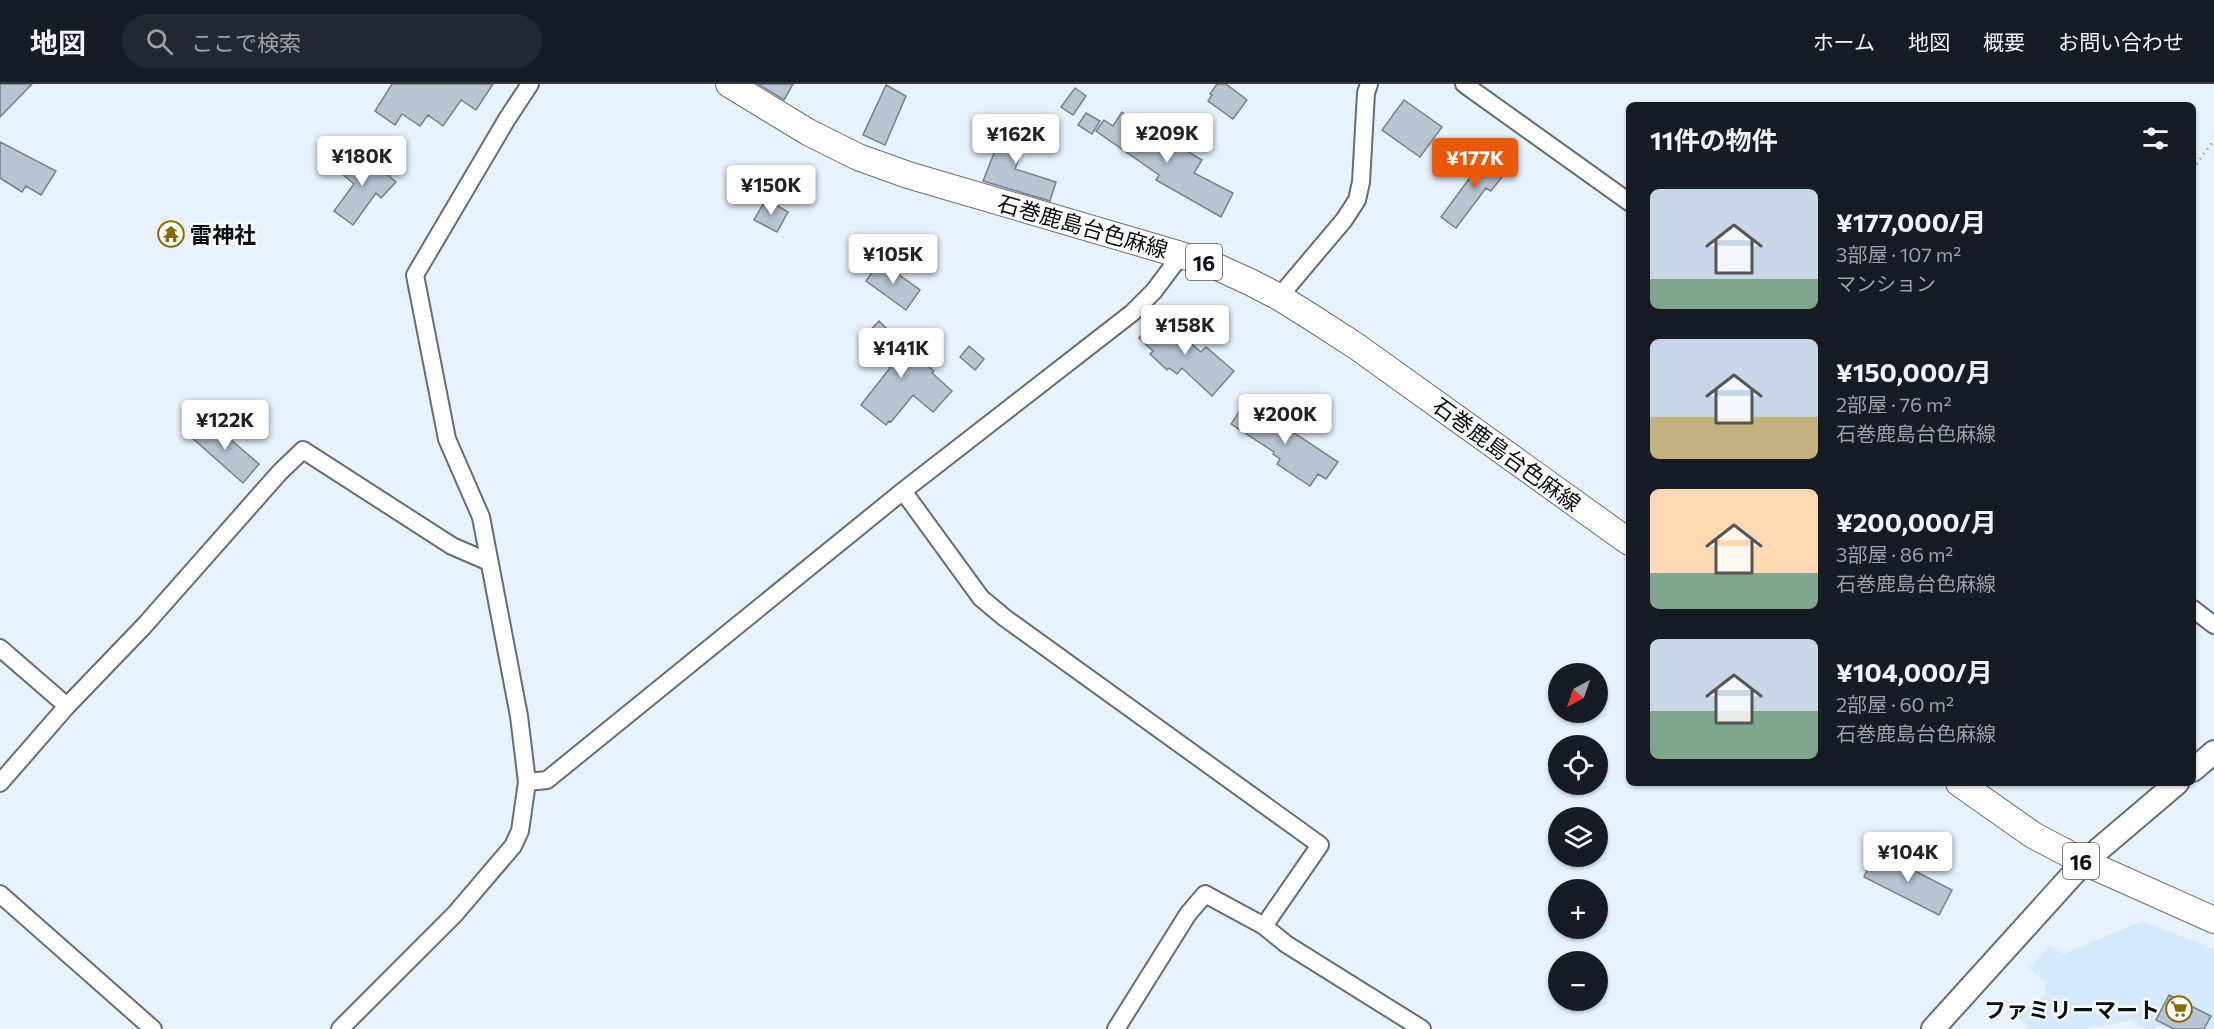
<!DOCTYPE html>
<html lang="ja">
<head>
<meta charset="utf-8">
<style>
	body { margin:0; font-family:Commissioner,"Noto Sans JP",sans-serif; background:#242831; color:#f1f3f6; height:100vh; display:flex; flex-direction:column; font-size:22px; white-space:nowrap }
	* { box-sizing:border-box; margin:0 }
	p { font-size:20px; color:#9ea1a6 }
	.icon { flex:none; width:33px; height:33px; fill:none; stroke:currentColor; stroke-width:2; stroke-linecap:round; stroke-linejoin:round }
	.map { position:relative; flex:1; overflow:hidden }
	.sheet { position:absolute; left:1626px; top:18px; width:570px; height:684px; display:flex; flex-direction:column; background:#171b24; border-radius:9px; box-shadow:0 2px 4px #0004 }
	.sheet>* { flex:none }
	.needle { width:39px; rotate:220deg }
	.controls { position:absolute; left:1548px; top:579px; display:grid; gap:12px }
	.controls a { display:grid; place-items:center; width:60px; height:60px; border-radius:50%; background:#171b24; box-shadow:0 2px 4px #0004; font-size:30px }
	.price { position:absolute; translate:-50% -51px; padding:0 14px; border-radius:6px; background:#fff; color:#222; font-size:20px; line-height:39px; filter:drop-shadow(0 2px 3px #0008) }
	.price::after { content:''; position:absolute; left:50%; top:36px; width:18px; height:14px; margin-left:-9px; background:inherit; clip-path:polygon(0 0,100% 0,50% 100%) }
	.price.active { background:#ea580c; color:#fff }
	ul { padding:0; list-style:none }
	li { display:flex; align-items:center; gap:18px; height:150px; padding:0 24px }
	li span { display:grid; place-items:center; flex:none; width:168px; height:120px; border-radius:9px; color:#555 }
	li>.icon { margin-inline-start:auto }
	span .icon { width:72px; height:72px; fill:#fffc; stroke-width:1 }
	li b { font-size:26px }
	h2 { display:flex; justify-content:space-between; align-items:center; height:72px; padding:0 24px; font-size:26px }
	header { display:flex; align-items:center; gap:36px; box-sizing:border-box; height:84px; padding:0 30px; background:#171b24; border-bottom:2px solid #363941 }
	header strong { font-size:28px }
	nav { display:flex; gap:33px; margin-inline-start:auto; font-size:21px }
	.search { width:420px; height:54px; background:#242831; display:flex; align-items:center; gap:15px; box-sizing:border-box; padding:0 21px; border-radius:33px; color:#9ea1a6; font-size:22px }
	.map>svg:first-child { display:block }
</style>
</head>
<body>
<header>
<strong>地図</strong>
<div class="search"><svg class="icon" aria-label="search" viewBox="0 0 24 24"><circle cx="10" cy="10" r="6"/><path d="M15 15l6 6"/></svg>ここで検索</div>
<nav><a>ホーム</a><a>地図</a><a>概要</a><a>お問い合わせ</a></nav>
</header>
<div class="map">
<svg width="2214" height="945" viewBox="0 0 2214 945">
	<rect width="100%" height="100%" fill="#e7f2fd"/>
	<path fill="#d5e9fc" d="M2142 837 2214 865V945H2165L2157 941 2155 945H2146L2131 937 2081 945H2030L2016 931 2046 910 2044 897 2029 884 2051 860 2062 871Z"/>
	<path fill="#b7c4d1" stroke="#74808d" stroke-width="1.5" d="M0 0H32L0 33Z
		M392 0H493L476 26 461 16 443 42 428 31 420 42 402 30 395 41 375 27Z
		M758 0H793L784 16Z
		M1217 0H1226L1247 16 1233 35 1208 17 1212 11 1210 10Z
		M886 1 906 12 885 61 863 51Z
		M1075 4 1086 12 1073 31 1061 23Z
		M1404 16 1442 43 1420 73 1382 46Z
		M1122 28 1138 40 1137 42 1174 67 1177 61 1202 76 1194 89 1233 109 1221 133 1156 96 1159 91 1096 47 1104 36 1113 42Z
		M1086 29 1100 37 1092 50 1078 41Z
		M1008 34 1026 41 1022 53 1026 55 1015 85 1056 98 1050 117 983 97Z
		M0 58 56 87 41 111 26 102 22 108 0 94Z
		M362 69 396 98 381 114 376 109 353 141 334 127 354 100 341 89 354 72 357 75Z
		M1488 69 1509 84 1491 107 1486 104 1456 144 1441 133Z
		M766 115 788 128 777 148 754 136Z
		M880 177 920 206 906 226 866 197Z
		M1159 231 1170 245 1172 243 1201 268 1206 263 1234 287 1212 312 1182 284 1177 290 1169 284 1167 286 1150 270 1153 267 1139 254Z
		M879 237 893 251 892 253 934 287 932 289 952 307 933 328 913 311 891 338 889 337 886 341 861 321 890 284 882 277 886 273 864 253Z
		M969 262 984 275 975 286 960 273Z
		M1246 317 1338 378 1326 395 1318 390 1310 402 1277 380 1280 375 1273 370 1274 368 1231 340Z
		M207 335 259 380 243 399 191 353Z
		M1876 767 1952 806 1939 831 1864 793Z
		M2169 911 2211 932 2204 945H2174L2156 936Z"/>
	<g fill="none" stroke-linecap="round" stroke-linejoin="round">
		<g stroke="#626e7a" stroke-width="20">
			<path id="street" d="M1464 0 1629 118
				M1279 213 1344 136 1357 116 1361 98 1366 9 1369 0
				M903 407 981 514 1005 534 1320 761 1264 842
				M2193 525 2214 541
				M0 564 67 622
				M527 698 547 696 903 407 1132 229 1154 207 1181 171
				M0 699 67 622 144 542 280 388 303 366 452 462 489 478
				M0 810 153 945
				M340 945 455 830 513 762 520 747 527 698 519 632 481 433 447 355 415 191 507 35 530 0
				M1116 945 1188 830 1205 810 1264 842 1286 860 1422 945"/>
		</g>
		<g stroke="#626e7a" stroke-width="26">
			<path id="secondary" d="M2193 686 2214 668
				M1933 945 2084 778 2177 699"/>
		</g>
		<g stroke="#626e7a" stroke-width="28">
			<path id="primary" d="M729 0 808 48 858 73 908 91 1181 171 1215 182 1250 198 1279 213 1308 231 1356 262 1629 458
				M1959 699 2033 751 2084 778 2214 836"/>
		</g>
		<path stroke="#a2abb3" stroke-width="3" stroke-dasharray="1.5 4.5" stroke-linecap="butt" d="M2193 85 2214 56"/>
		<use href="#street" stroke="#fff" stroke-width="16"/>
		<use href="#secondary" stroke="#fff" stroke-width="22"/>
		<use href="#primary" stroke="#fff" stroke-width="26"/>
	</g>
	<defs>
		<g id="temple-ring" transform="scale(1.35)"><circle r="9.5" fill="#fff" stroke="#876c0a" stroke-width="1.5"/><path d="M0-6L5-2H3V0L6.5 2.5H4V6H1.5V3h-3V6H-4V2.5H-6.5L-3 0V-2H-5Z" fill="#876c0a"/></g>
		<g id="supermarket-ring" transform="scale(1.35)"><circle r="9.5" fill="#fff" stroke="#876c0a" stroke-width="1.5"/><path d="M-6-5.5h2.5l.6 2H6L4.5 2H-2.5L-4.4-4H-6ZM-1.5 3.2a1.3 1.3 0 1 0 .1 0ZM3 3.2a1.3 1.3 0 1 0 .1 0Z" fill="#876c0a"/></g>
	</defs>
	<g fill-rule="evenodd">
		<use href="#temple-ring" x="171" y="150"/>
		<use href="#supermarket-ring" x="2179" y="925"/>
	</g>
	<g text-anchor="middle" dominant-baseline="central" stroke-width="4.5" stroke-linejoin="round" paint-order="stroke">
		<g fill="#fff" stroke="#54575a" stroke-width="1.5">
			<rect x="1186" y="160" width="36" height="36" rx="4.5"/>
			<rect x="2063" y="759" width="36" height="36" rx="4.5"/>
		</g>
		<g font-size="21" font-weight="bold" fill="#0a0f13">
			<text x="1204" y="178">16</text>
			<text x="2081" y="777">16</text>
		</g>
		<g font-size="22" fill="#0a0f13" stroke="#fff">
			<text transform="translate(1083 142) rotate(16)">石巻鹿島台色麻線</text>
			<text transform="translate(1507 370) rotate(36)">石巻鹿島台色麻線</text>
		</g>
		<g font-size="22" font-weight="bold" fill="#0a0f13" stroke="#fff" text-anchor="start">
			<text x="190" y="150">雷神社</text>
			<text x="2160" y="925" text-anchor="end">ファミリーマート</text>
		</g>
	</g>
</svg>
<div class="controls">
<a><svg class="needle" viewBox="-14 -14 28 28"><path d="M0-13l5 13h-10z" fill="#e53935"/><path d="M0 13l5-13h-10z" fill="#9ea1a6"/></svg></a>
<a><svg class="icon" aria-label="locate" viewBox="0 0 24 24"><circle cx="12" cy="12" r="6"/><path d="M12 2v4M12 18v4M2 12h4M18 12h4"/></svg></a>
<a><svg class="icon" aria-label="layers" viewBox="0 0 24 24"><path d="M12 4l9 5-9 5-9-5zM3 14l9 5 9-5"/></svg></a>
<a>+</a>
<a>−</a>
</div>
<b class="price" style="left:1167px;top:80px">¥209K</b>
<b class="price" style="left:1016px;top:81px">¥162K</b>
<b class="price" style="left:362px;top:103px">¥180K</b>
<b class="price active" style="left:1475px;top:105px">¥177K</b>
<b class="price" style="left:771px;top:132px">¥150K</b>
<b class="price" style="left:893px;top:201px">¥105K</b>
<b class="price" style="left:1185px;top:272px">¥158K</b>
<b class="price" style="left:901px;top:295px">¥141K</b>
<b class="price" style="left:1285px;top:361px">¥200K</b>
<b class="price" style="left:225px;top:367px">¥122K</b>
<b class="price" style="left:1908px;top:799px">¥104K</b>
<section class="sheet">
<h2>11件の物件<svg class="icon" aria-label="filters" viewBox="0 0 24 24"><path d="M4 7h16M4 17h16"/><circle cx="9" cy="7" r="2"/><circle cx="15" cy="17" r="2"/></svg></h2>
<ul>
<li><span style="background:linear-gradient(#c9d6e8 75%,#7fa58c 0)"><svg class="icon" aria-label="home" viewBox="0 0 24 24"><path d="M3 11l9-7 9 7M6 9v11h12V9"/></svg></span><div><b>¥177,000/月</b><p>3部屋 · 107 m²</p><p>マンション</p></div></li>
<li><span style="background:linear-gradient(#c9d6e8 65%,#c2b280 0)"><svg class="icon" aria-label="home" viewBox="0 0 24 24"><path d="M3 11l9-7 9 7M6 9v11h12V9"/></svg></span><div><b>¥150,000/月</b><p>2部屋 · 76 m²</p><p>石巻鹿島台色麻線</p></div></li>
<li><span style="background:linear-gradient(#ffd9b3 70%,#7fa58c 0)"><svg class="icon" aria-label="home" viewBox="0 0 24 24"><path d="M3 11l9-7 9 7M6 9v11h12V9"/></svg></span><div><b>¥200,000/月</b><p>3部屋 · 86 m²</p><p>石巻鹿島台色麻線</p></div></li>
<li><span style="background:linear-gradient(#c9d6e8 60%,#7fa58c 0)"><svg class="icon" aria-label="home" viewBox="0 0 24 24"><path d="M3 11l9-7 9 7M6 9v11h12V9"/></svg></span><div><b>¥104,000/月</b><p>2部屋 · 60 m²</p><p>石巻鹿島台色麻線</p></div></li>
</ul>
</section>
</div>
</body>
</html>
